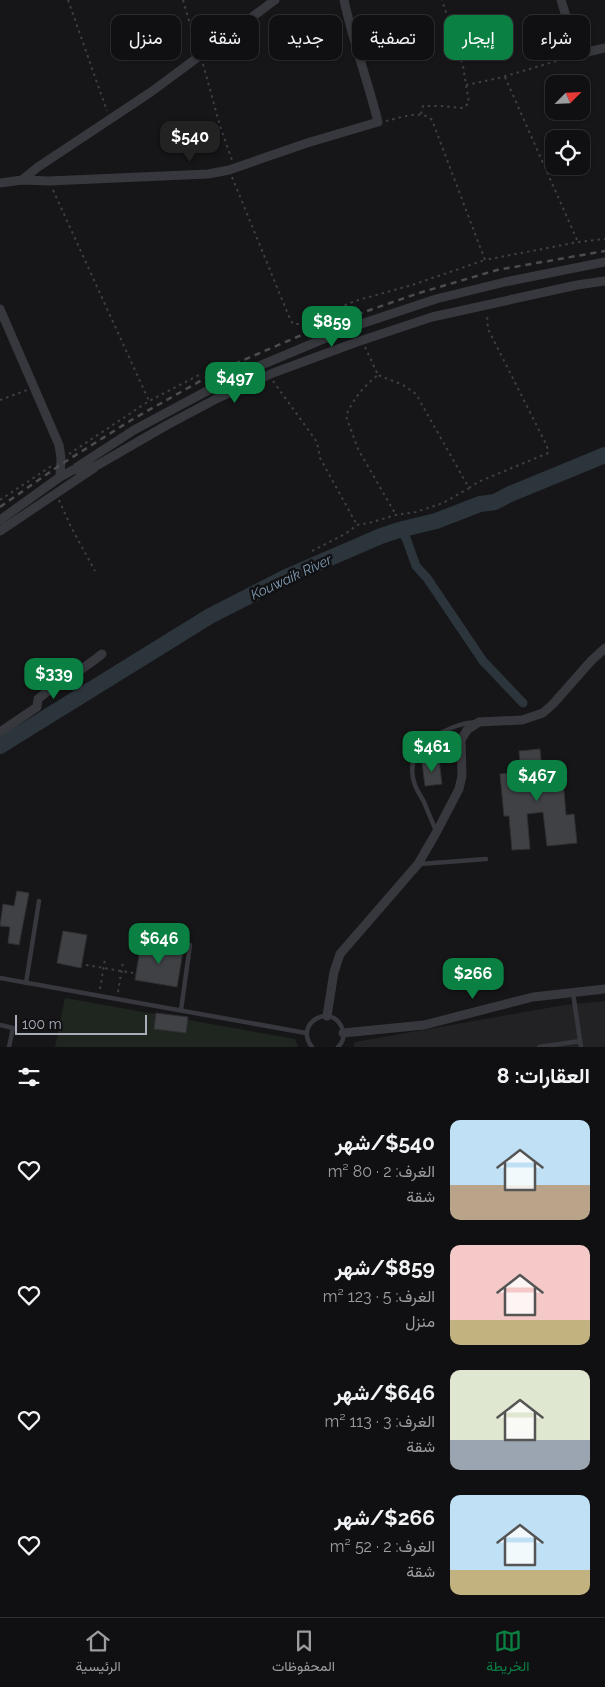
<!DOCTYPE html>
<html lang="ar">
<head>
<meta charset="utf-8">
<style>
	body { margin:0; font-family:Raleway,Vazirmatn,sans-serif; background:#19191b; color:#f1f3f6; direction:rtl; height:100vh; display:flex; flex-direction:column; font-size:19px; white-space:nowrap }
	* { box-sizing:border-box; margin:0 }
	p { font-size:16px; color:#9c9d9f }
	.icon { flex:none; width:28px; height:28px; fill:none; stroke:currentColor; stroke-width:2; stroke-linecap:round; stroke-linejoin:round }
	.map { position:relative; height:1047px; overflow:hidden; direction:ltr }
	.side { display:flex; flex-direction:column; background:#101012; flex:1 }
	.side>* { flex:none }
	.top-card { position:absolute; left:15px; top:15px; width:575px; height:45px; direction:rtl; display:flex; gap:10px }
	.needle { width:32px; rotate:66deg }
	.fabs { position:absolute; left:545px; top:75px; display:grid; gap:10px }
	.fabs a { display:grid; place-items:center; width:45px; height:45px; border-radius:10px; background:#101012; box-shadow:0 1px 4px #0004,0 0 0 1px #303032; font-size:25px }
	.scale { position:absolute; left:15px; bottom:12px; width:132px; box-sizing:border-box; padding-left:5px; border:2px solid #a8adb8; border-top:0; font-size:14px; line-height:18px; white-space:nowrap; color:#a8adb8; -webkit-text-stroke:4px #111113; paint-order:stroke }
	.price { position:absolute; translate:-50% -42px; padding:0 11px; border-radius:10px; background:#0b8043; color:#fff; font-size:16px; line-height:32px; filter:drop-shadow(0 1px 2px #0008) }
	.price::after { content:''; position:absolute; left:50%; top:30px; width:15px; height:11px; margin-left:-8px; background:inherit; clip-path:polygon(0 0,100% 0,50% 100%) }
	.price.selected { background:#222; color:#fff }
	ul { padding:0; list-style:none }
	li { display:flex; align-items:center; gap:15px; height:125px; padding:0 15px }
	li span { display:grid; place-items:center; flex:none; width:140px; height:100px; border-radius:10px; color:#555 }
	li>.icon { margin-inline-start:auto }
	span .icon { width:60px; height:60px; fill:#fffc; stroke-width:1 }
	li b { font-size:21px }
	h2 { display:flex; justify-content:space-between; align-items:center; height:60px; padding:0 15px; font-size:21px }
	.chip { padding:0 18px; border-radius:10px; background:#101012; box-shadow:0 1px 4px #0004,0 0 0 1px #303032; font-size:18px; line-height:45px }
	.chip.selected { background:#0b8043; color:#fff }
	.menu { display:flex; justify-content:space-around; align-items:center; height:70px; border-top:1px solid #303032; background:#101012; font-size:14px; color:#9c9d9f }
	.menu a { display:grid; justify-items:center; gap:2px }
	.menu .selected { color:#0b8043 }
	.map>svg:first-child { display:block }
</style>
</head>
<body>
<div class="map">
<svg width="605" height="1047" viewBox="0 0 605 1047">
	<rect width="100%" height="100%" fill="#161618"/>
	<path fill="#222225" d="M605 1001V1047H353L355 1042 564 1005Z"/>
	<path fill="#1e261f" d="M65 998 295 1039 298 1047H55Z"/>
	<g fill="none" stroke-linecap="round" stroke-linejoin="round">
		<path stroke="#2c353c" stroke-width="9" d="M399 530 406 538 416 566 427 578 483 661 523 703"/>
		<path stroke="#2c353c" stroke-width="16" d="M0 746 210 616 286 577 381 536 399 530 436 521 480 504 495 502 510 494 605 455"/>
	</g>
	<path fill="#404145" stroke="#303034" d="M540 749 542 770 562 768 566 815 574 814 577 843 547 846 543 812 527 814 530 849 512 850 509 816H504L500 774 521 772 519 751Z
		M439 760 442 784 425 786 422 762Z
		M17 891 29 893 19 945 8 943 10 927 0 926 3 904 14 906Z
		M63 931 87 935 81 968 57 963Z
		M141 943 183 951 177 987 135 980Z
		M156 1013 188 1017 186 1033 154 1029Z"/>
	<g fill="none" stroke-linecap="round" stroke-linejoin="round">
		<path stroke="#3d3f44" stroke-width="2" stroke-dasharray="2.5 4" stroke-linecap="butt" d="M68 0 107 111
			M183 0 197 48
			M203 64 220 126 232 160
			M505 77 578 242
			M466 85 499 78 570 57
			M421 114 423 106H441L463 108 469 103 463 66 442 0
			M386 121C400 118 421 109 432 120L485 260 578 242 605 239
			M232 177 290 319 293 324H300L355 301 412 285 485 260
			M53 190 149 401
			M365 347 378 375C363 387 353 399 346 416L358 449 396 515
			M273 381 317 442 320 458 357 525
			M0 400 27 390
			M69 454 149 401 199 375
			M469 488 478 482 548 453 547 446 488 329 487 314
			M0 500 53 465
			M59 500 71 527 95 571
			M312 551 345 534 357 525 369 523 396 515 416 512 443 503 469 488 416 394 403 385 378 375
			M86 965 133 973
			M100 989 105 959
			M118 992 123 962"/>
		<path stroke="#37383d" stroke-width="4.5" d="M436 831C432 821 428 812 424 802 421 796 417 791 415 785 407 764 417 747 435 736 448 729 460 723 475 722
			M420 864 486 859
			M153 939 190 945 181 1010
			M0 978 306 1033
			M26 983 39 901
			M573 993 581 1047
			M0 1025 13 1028 9 1047
			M312 1047C293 1023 332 1002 342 1028 345 1035 343 1042 338 1047
			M539 1047 580 1041"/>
		<path stroke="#37383d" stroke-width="9" d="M561 0 577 52 579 54 605 48
			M22 180 38 167 151 92 275 0
			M0 183 22 180 49 181 208 174 229 170 307 143 378 122C368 81 353 42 344 0
			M0 309 59 445 61 458 60 477 73 470 96 466 167 425 216 399 273 373 357 342 432 317 577 285 605 281
			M77 467 134 430 235 376 352 327 436 299 505 282 605 262
			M0 520 60 477
			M0 531 94 468
			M0 732 37 707 38 699C58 682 82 671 102 654
			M327 1016 334 972 340 954 418 864 436 833 459 789 462 776 461 740 467 730 479 722 522 720 543 713 553 704 591 661 605 648
			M343 1033 424 1025 533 997 605 989"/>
		<path stroke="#4a4c52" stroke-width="2.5" stroke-dasharray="6 5" stroke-linecap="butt" d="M0 507 60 465 133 419 218 371 318 328 419 293 497 270 605 251"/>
	</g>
	<g text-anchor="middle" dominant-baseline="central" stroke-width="5" stroke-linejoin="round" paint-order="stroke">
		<g font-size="14" font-style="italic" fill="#7f9bb3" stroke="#111113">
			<text transform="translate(291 577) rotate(-25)">Kouwaik River</text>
		</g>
	</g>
</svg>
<div class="fabs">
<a><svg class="needle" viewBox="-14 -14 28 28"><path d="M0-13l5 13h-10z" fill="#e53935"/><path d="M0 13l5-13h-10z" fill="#9c9d9f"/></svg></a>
<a><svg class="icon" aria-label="locate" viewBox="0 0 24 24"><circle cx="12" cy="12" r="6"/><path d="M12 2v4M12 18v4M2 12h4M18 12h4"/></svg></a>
</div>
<div class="scale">100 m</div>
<b class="price selected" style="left:190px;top:163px">$540</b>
<b class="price" style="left:332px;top:348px">$859</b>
<b class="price" style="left:235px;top:404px">$497</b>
<b class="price" style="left:54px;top:700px">$339</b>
<b class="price" style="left:432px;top:773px">$461</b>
<b class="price" style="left:537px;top:802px">$467</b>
<b class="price" style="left:159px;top:965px">$646</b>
<b class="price" style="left:473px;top:1000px">$266</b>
<div class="top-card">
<a class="chip">شراء</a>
<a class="chip selected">إيجار</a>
<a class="chip">تصفية</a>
<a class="chip">جديد</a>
<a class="chip">شقة</a>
<a class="chip">منزل</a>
</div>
</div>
<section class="side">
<h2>العقارات: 8<svg class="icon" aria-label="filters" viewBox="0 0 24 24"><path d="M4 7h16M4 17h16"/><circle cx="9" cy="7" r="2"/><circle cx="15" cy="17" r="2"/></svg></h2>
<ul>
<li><span style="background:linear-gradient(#bfe0f5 65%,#b9a48a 0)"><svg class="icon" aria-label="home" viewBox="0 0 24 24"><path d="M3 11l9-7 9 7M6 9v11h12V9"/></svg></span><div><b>$540/شهر</b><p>الغرف: 2 · 80 m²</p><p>شقة</p></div><svg class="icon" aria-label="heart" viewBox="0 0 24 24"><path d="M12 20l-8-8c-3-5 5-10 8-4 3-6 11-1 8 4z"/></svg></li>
<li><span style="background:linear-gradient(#f6c9c9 75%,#c2b280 0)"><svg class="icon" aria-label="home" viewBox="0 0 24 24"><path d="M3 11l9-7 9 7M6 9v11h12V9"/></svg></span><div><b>$859/شهر</b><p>الغرف: 5 · 123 m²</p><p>منزل</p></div><svg class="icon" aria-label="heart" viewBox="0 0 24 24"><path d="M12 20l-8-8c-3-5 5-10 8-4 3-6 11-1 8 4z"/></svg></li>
<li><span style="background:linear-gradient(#dfe7d0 70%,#9aa5b1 0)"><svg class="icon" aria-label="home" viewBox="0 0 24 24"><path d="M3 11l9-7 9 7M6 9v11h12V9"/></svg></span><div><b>$646/شهر</b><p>الغرف: 3 · 113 m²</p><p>شقة</p></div><svg class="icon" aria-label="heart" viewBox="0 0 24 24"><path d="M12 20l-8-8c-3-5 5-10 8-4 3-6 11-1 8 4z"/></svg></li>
<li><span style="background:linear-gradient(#bfe0f5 75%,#c2b280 0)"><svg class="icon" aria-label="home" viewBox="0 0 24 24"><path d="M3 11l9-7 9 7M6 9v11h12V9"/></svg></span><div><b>$266/شهر</b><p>الغرف: 2 · 52 m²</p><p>شقة</p></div><svg class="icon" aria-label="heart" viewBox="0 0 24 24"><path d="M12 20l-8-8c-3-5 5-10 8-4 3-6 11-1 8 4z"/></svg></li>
</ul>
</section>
<nav class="menu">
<a class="selected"><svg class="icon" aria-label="map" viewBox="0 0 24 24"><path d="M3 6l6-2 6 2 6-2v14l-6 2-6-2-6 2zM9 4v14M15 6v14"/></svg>الخريطة</a>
<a><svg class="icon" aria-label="saved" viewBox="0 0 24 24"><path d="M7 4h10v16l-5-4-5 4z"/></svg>المحفوظات</a>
<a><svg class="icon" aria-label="home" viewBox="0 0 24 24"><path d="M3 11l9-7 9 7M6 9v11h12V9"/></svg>الرئيسية</a>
</nav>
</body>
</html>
